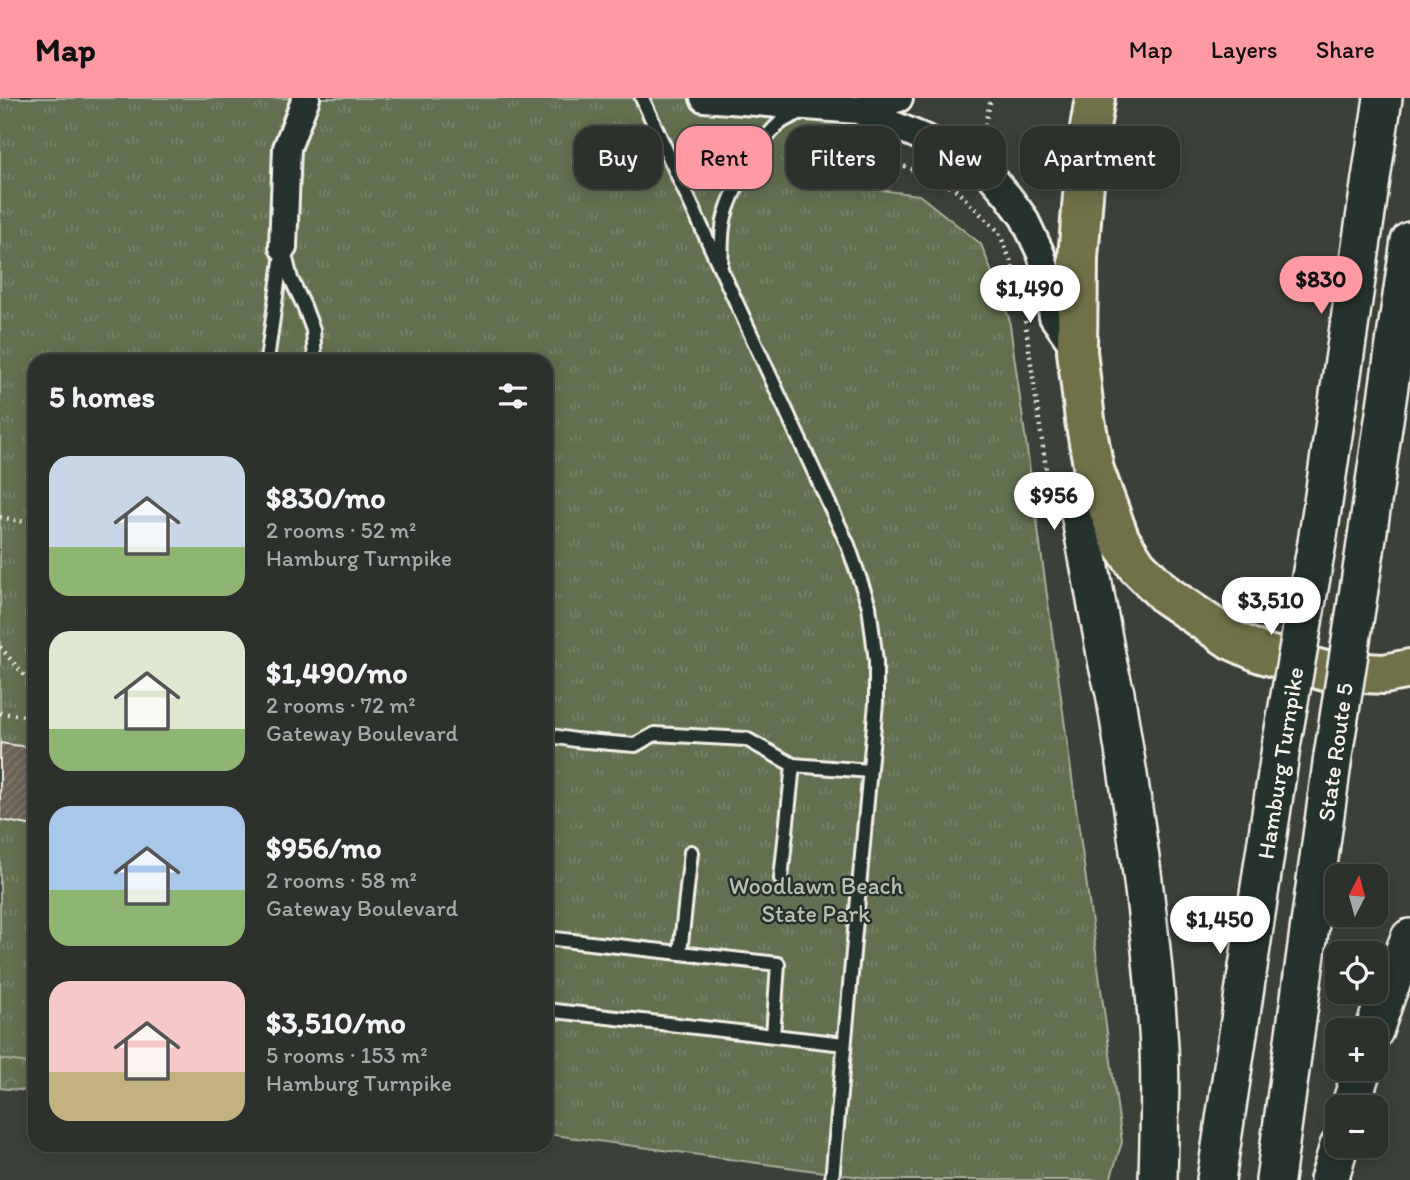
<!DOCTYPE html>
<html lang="en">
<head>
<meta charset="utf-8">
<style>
	body { margin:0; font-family:Itim,sans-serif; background:#343933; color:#f1f3f6; height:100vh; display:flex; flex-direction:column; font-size:26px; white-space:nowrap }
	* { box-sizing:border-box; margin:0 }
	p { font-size:23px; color:#a6a9a9 }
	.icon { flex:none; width:38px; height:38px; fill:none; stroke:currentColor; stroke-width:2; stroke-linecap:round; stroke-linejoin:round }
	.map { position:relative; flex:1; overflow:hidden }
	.details { position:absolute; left:28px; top:256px; width:525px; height:798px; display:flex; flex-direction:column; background:#2c312b; border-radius:21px; box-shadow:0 4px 18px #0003,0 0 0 2px #484c47 }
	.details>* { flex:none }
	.top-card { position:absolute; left:574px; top:28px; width:665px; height:63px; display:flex; gap:14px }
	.needle { width:46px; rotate:6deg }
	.controls { position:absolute; left:1325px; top:766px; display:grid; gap:14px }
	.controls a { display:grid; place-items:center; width:63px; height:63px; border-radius:14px; background:#2c312b; box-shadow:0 4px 18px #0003,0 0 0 2px #484c47; font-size:35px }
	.price { position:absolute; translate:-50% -60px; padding:0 16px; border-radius:24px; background:#fff; color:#222; font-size:23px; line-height:46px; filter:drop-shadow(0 2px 4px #0008) }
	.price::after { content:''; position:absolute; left:50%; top:42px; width:21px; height:16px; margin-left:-10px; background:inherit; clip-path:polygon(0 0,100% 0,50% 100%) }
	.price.selected { background:#ff9aa2; color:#111 }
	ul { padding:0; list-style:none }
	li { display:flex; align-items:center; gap:21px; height:175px; padding:0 21px }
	li span { display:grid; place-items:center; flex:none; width:196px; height:140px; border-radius:21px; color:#555 }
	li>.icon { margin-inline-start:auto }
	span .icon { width:84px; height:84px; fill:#fffc; stroke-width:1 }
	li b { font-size:30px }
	h2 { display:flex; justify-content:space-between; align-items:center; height:84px; padding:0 21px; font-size:30px }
	.chip { padding:0 24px; border-radius:21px; background:#2c312b; box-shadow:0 4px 18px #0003,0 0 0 2px #484c47; font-size:24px; line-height:63px }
	.chip.selected { background:#ff9aa2; color:#111 }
	header { display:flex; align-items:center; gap:42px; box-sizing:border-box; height:98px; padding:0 35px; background:#ff9aa2; color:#111 }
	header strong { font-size:33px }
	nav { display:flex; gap:38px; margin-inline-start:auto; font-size:24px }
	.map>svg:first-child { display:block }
</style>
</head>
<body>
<header>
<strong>Map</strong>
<nav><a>Map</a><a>Layers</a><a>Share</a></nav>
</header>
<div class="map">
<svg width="1410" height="1082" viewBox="0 0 1410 1082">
	<defs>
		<pattern id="forest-crowns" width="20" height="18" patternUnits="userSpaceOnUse" patternTransform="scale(1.75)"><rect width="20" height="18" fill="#626f50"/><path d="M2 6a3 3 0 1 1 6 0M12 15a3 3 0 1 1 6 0" fill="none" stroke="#798469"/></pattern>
		<pattern id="park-tufts" width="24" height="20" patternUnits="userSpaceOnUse" patternTransform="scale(1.75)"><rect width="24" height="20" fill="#626f50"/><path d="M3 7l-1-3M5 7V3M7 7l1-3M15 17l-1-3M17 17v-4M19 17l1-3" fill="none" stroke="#798469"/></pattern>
		<pattern id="building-hatch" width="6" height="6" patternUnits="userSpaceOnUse" patternTransform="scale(1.75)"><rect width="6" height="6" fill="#6c6356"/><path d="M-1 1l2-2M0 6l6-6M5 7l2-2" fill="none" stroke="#827a6e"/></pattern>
	</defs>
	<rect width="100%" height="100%" fill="#3b4139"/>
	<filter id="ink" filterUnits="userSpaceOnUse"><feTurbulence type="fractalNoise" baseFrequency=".0143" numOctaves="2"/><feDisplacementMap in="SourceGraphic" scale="14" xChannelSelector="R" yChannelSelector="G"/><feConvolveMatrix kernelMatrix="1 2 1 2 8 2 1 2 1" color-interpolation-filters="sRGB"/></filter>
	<g filter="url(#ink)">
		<path fill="url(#forest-crowns)" stroke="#abb09c" stroke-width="2" d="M0 834 35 930 27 993 0 990Z"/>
		<path fill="url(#park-tufts)" stroke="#abb09c" stroke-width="2" d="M0 0H828L848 2 840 87 919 97 981 146 1009 220 1122 1044 1110 1082H882L546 1036V262H35V966L0 961Z"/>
		<path fill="url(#building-hatch)" stroke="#f4f1e8" stroke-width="2" d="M0 645 35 650V728L0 722Z"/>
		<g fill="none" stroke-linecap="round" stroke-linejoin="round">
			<g stroke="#f4f1e8" stroke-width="18">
				<path id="service" d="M642 0 848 447 869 508 876 563V605L832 1082
					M283 149 291 181 304 208 313 232 315 262
					M721 167C722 155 721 142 723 129 726 101 758 45 779 26 785 20 796 17 803 13
					M267 262 282 156
					M546 637 575 642 635 647 655 636 746 641 793 667 870 673
					M781 781 793 667
					M546 840 778 866 773 938
					M680 855 691 754
					M546 912 844 946"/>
			</g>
			<g stroke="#f4f1e8" stroke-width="32">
				<path id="minor" d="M704 0 858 12 955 53 972 62 987 74 1008 98 1024 120 1041 156 1047 176 1053 219 1077 253
					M858 12 899 0
					M283 149 287 50 306 0"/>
			</g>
			<g stroke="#f4f1e8" stroke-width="42">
				<path id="secondary" d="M1094 372 1078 405 1108 567 1115 595C1134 712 1152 830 1159 949 1161 993 1159 1038 1158 1082
					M1317 445 1383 0
					M1365 453 1410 143
					M1374 933 1387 895 1410 840
					M1350 1010 1362 971
					M1216 1082 1282 643
					M1275 1082 1333 658
					M1329 1082 1339 1048"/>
			</g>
			<g stroke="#f4f1e8" stroke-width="44">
				<path id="trunk" d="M1095 0 1087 48 1078 160 1077 253 1085 322 1094 372 1120 442 1137 468 1166 497 1232 542 1261 555 1325 573 1384 576 1410 571"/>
			</g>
			<path stroke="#f4f1e8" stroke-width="4.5" stroke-dasharray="2 5" stroke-linecap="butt" d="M982 40 991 0
				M801 50 893 63 955 91 999 134 1020 187
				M1025 223 1049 392
				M0 419 35 426
				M0 549 32 586 35 596
				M0 615 35 619"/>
			<use href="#service" stroke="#26332d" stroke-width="12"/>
			<use href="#minor" stroke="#26332d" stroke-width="26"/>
			<use href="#secondary" stroke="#26332d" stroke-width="37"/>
			<use href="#trunk" stroke="#6f704a" stroke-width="38"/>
			<g stroke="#f4f1e8" stroke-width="42" stroke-linecap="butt">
				<path id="secondary-bridge" d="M1282 643 1317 445
					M1333 658 1365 453"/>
			</g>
			<use href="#secondary-bridge" stroke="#26332d" stroke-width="37"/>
		</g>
	</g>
	<g text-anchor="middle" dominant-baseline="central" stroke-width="5" stroke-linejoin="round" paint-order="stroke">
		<g font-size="24" fill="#f4f1e8" stroke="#26332d">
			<text transform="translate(1335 654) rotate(-82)">State Route 5</text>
			<text transform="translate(1280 665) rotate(-81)">Hamburg Turnpike</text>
		</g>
		<g font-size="24" fill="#babdab" stroke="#26332d">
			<text x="816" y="787">Woodlawn Beach<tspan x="816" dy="28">State Park</tspan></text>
		</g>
	</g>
</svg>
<div class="controls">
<a><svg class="needle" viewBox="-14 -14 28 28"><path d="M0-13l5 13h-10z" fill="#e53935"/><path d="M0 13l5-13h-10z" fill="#a6a9a9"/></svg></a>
<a><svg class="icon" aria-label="locate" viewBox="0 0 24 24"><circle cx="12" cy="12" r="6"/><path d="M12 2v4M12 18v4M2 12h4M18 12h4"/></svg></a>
<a>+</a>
<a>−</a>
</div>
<b class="price selected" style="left:1321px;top:218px">$830</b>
<b class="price" style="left:1030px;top:227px">$1,490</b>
<b class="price" style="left:1054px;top:434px">$956</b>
<b class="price" style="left:1271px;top:539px">$3,510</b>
<b class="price" style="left:1220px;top:858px">$1,450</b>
<div class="top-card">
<a class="chip">Buy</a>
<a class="chip selected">Rent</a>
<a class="chip">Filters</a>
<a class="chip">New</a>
<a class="chip">Apartment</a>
</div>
<section class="details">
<h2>5 homes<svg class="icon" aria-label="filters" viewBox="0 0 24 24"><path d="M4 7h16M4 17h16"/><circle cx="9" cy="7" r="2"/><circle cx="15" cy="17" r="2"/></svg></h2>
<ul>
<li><span style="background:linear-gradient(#c9d6e8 65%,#8fb573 0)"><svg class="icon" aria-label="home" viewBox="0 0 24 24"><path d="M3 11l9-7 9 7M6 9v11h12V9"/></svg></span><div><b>$830/mo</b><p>2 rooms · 52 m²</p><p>Hamburg Turnpike</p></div></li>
<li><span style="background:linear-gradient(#dfe7d0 70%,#8fb573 0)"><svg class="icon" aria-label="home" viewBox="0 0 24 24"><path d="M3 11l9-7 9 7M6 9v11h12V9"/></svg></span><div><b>$1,490/mo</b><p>2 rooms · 72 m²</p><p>Gateway Boulevard</p></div></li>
<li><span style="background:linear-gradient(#a9c7e8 60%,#8fb573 0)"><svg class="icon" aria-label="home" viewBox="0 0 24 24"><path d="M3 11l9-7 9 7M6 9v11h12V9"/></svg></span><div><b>$956/mo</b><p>2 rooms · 58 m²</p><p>Gateway Boulevard</p></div></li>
<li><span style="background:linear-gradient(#f6c9c9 65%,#c2b280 0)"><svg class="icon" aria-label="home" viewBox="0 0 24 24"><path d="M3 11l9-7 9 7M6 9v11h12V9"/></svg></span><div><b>$3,510/mo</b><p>5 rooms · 153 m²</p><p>Hamburg Turnpike</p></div></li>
</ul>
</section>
</div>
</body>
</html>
